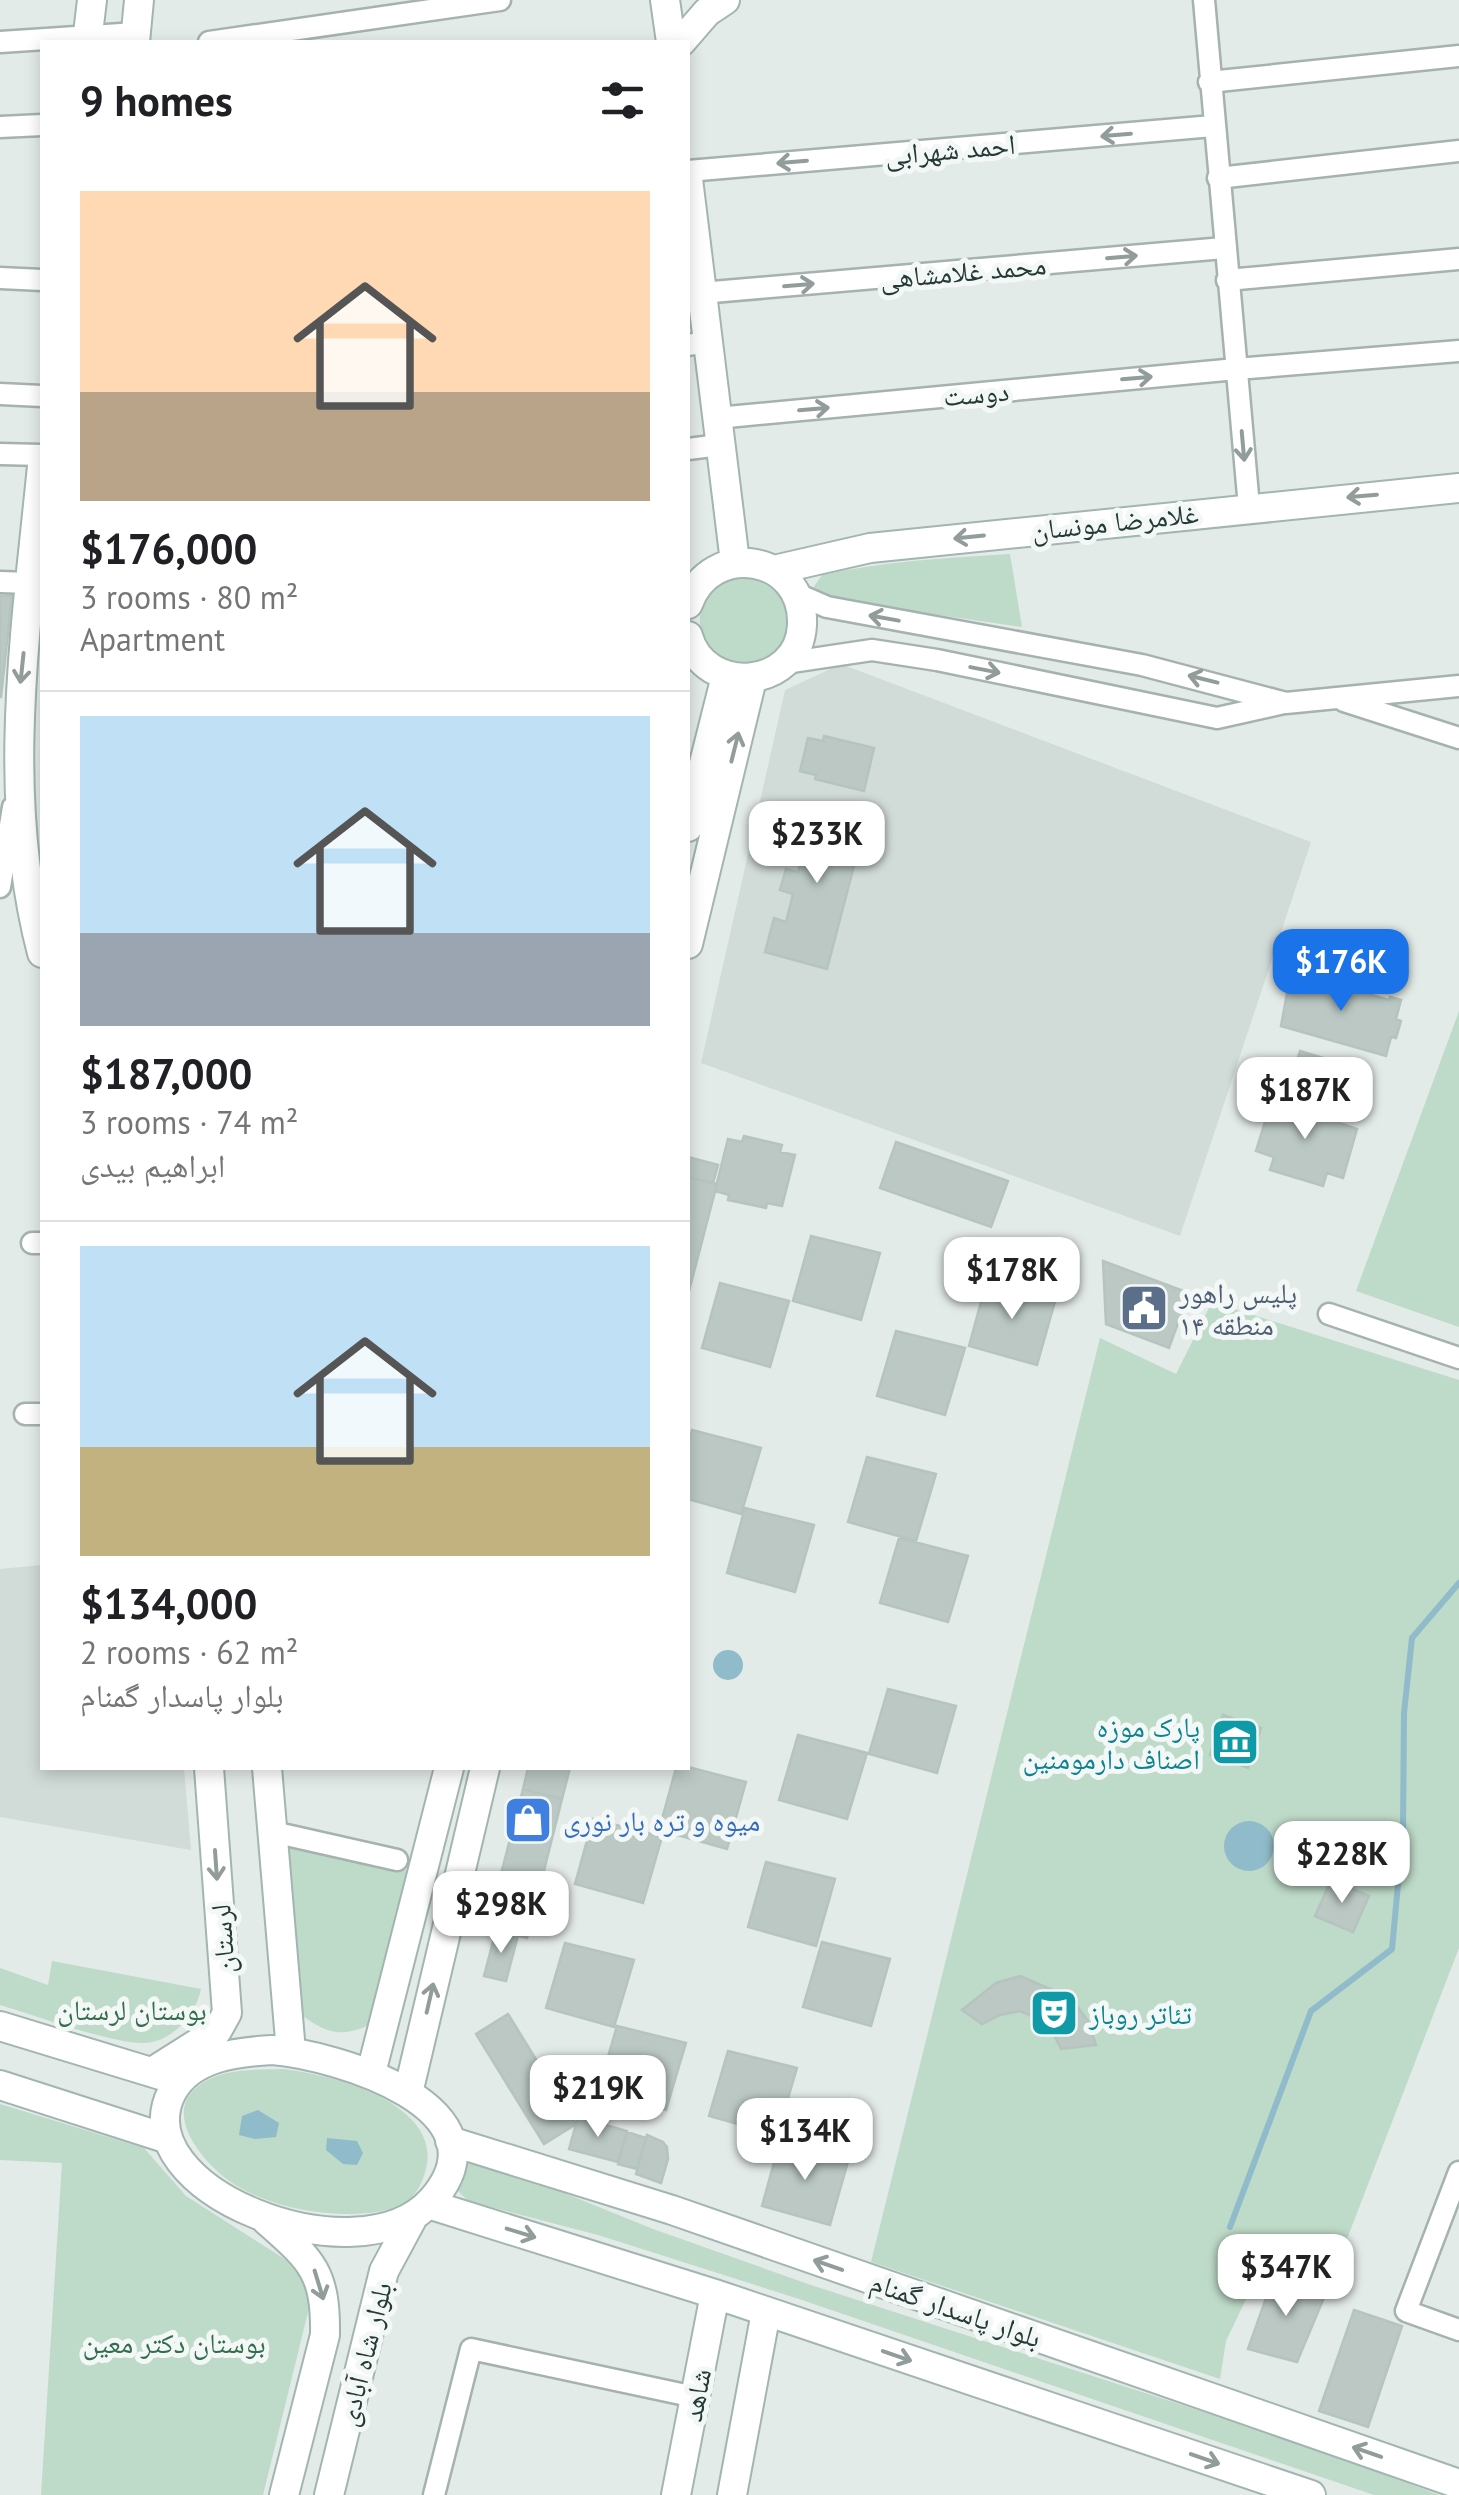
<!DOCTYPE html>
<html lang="en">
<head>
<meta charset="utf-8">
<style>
	body { margin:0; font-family:"PT Sans","Noto Naskh Arabic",sans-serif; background:#f2f2f2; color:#202124; height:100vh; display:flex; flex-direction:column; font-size:38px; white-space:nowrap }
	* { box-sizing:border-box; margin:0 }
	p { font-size:32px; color:#757577 }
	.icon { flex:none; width:55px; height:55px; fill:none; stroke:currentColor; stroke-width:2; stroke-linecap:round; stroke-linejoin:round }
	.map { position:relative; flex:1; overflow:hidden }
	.panel { position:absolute; left:40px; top:40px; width:650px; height:1730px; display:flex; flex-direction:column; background:#fff; border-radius:0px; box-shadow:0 5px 15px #0003 }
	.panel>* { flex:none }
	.price { position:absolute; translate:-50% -85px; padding:0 22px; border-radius:20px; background:#fff; color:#222; font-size:32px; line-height:65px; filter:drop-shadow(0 2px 5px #0008) }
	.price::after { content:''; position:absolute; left:50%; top:60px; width:30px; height:22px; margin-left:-15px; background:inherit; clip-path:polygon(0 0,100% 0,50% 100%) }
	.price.selected { background:#1a73e8; color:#fff }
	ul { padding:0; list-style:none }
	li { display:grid; align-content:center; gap:20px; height:530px; padding:0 40px }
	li+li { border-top:2px solid #e0e0e0 }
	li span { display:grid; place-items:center; height:310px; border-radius:0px; color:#555 }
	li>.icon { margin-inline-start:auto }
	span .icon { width:180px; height:180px; fill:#fffc; stroke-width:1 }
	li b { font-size:42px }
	h2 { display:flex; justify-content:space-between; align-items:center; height:120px; padding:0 40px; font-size:42px }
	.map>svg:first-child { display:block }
</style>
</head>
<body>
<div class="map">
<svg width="1459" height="2495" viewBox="0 0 1459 2495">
	<rect width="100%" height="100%" fill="#e3ebe8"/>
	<path fill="#d1dbd7" d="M841 664 1311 842 1180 1236 701 1063 785 690Z
		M42 1565V1768H184L191 1850 0 1817V1569Z"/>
	<path fill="#bedac8" d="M1010 554 1022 627 830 599 813 588 822 575C884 561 947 558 1010 554Z
		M700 620a45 45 0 1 1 90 0a45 45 0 1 1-90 0Z
		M1459 1011V1327L1356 1291Z
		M1212 1302 1459 1380V1948L1335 2270 1271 2247 1226 2341 1220 2379 871 2262 1100 1338 1176 1374Z
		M280 1843 418 1873 374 2023C341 2038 328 2035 299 2013Z
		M52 1961 201 1989C196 2015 171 2043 143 2043 109 2043 35 2015 0 2005V1968L48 1985Z
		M283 2069C328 2074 437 2101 427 2164 425 2175 420 2189 411 2198 396 2212 366 2214 346 2214 308 2213 271 2206 237 2186 208 2169 157 2113 201 2084 224 2068 256 2070 283 2069Z
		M0 2104 144 2148 186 2196 302 2270 311 2300 263 2495H41L62 2163 0 2160Z
		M463 2152 653 2229 811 2285 1318 2449 1439 2495H1374L799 2299 598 2235 468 2201 452 2185Z"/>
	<path fill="#90bbca" d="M713 1665a15 15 0 1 1 30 0a15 15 0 1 1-30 0Z
		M1224 1846a25 25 0 1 1 50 0a25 25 0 1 1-50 0Z
		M258 2110 279 2123 276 2137 255 2139 239 2135 242 2116Z
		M327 2138 357 2141 363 2153 357 2165 343 2164 326 2150Z"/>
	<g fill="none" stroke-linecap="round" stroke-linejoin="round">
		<path stroke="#90bbca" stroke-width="6" d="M1230 2227 1311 2011 1392 1949 1403 1831 1404 1713 1412 1638 1459 1583"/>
	</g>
	<path fill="#bbc8c4" stroke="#b6c4bf" stroke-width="2.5" d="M0 596H12L1 697H0Z
		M824 736 874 748 864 791 815 779 816 775 800 771 808 738 823 741Z
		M802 804 866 820 827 969 765 952 774 918 786 922 793 894 780 890 786 869 798 872 805 845 792 842Z
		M1297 970 1306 973 1305 976 1389 1000 1390 997 1401 1000 1396 1019 1401 1021 1396 1038 1391 1037 1386 1056 1281 1026 1288 988 1292 989Z
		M1300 1051 1356 1068 1348 1094 1292 1077Z
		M1277 1092 1293 1097 1291 1105 1340 1120 1339 1123 1357 1129 1343 1178 1327 1173 1323 1186 1270 1170 1274 1157 1256 1151 1272 1099 1275 1100Z
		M744 1136 782 1145 780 1152 795 1155 782 1206 767 1203 766 1208 728 1200 729 1195 715 1191 728 1139 742 1142Z
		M896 1142 1008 1181 991 1227 880 1188Z
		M688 1157 718 1165 713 1183 688 1177Z
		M688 1177 717 1184 689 1291 688 1290Z
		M811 1236 880 1253 861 1320 793 1301Z
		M1103 1261 1189 1293 1169 1348 1106 1324Z
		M987 1280 1056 1298 1037 1365 969 1346Z
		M720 1283 789 1301 770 1367 702 1348Z
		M896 1331 965 1348 945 1415 877 1396Z
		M692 1430 761 1448 741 1514 688 1499V1446Z
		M867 1457 936 1474 916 1541 848 1522Z
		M745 1508 814 1525 795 1592 727 1573Z
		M899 1538 968 1556 948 1622 880 1603Z
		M888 1689 956 1706 937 1773 869 1754Z
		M1223 1715 1261 1728 1248 1768 1210 1755Z
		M798 1735 867 1753 847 1819 779 1800Z
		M688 1767 746 1782 727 1849 659 1830 676 1768Z
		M528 1768H570L562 1799 523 1789Z
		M523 1789 562 1799 527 1938 487 1928Z
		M593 1819 662 1837 643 1903 575 1884Z
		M766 1862 835 1879 816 1946 748 1927Z
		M1331 1880 1369 1896 1353 1932 1315 1916Z
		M496 1930 518 1936 506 1981 484 1976Z
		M822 1942 890 1959 871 2026 803 2007Z
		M565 1943 634 1960 614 2027 546 2008Z
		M1020 1976 1071 1998 1088 2021 1096 2045 1061 2049 1054 2035 1041 2020 1020 2011 1000 2015 982 2024 962 2010 996 1983Z
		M508 2014 576 2124 544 2144 476 2034Z
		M617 2026 686 2043 666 2110 598 2091Z
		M728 2051 797 2068 777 2135 709 2116Z
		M578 2117 627 2131 618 2162 569 2149Z
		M627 2132 646 2138 637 2169 618 2164Z
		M647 2135 663 2142 667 2147 668 2159 661 2183 636 2174Z
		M780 2141 849 2158 830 2225 762 2206Z
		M1275 2273 1326 2293 1297 2362 1248 2349Z
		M1354 2310 1402 2326 1368 2427 1319 2411Z"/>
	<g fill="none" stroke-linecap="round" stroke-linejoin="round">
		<g stroke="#a6b2af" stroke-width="25">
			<path id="street" d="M1204 0 1249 507
				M0 42 136 33
				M209 42 500 0
				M1209 82 1459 56
				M0 127 42 125
				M688 171 1213 126
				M1218 178 1459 151
				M0 278 42 280
				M1227 280 1459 259
				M701 293 1224 248
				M688 345 707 342
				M0 394 42 396
				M717 418 1236 369 1459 351
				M688 449 720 445
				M0 454 42 455
				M0 582 30 583
				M797 594 827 607 1142 665 1286 703 1459 686
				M785 663 872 650 937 660 1217 718 1284 703
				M1344 701 1459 738
				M0 887 13 807
				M32 1243H42
				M1329 1314 1459 1358
				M25 1414H42
				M273 1832 397 1860
				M1459 2172 1406 2311 1459 2330
				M434 2495 471 2349 695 2397"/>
		</g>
		<g stroke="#a2b5b1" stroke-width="32">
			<path id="secondary" d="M665 0 671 42
				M87 42 92 0
				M135 42 139 0
				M681 42 707 12 725 0
				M688 179 735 562
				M42 466C26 628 0 794 42 953
				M774 570 870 548 1459 488
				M688 604C711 539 805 555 802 625 799 689 705 697 688 636
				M688 827 726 676
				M688 944 752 679
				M267 1768 291 2052
				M0 2026 167 2077
				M272 2050C336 2055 513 2108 432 2200 358 2283 121 2189 172 2092 191 2057 236 2052 272 2050Z
				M152 2072 217 2031 227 2013 209 1768
				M371 2073 449 1768
				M0 2085 165 2138
				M408 2093 485 1768
				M450 2141 672 2210 1459 2484
				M428 2204 715 2294 1311 2495
				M266 2220C311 2260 326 2271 325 2335L284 2495
				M329 2495 384 2271 412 2219
				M676 2495 715 2294
				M732 2495 766 2312"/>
		</g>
		<use href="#street" stroke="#fff" stroke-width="20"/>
		<use href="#secondary" stroke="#fff" stroke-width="28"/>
	</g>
	<defs><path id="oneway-shaft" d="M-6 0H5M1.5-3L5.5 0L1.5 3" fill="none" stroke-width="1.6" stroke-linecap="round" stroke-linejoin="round" transform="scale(2.5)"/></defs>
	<g stroke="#929c9b">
		<use href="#oneway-shaft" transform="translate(1116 135) rotate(175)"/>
		<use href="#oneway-shaft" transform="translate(792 162) rotate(175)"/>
		<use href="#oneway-shaft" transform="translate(1122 257) rotate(-5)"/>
		<use href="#oneway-shaft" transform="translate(799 285) rotate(-5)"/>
		<use href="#oneway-shaft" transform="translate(1137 378) rotate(-5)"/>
		<use href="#oneway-shaft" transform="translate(814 409) rotate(-5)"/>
		<use href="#oneway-shaft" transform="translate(1243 446) rotate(85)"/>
		<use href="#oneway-shaft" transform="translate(1362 496) rotate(175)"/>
		<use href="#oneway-shaft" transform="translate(969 537) rotate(174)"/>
		<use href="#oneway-shaft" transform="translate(884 618) rotate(-170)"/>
		<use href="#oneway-shaft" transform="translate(22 668) rotate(96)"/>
		<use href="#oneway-shaft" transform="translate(985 670) rotate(11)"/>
		<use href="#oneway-shaft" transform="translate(1203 679) rotate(-166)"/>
		<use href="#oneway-shaft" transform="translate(735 747) rotate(-76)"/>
		<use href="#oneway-shaft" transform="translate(216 1865) rotate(86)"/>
		<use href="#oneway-shaft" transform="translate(430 1998) rotate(-77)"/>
		<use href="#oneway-shaft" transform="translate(521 2233) rotate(17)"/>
		<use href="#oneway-shaft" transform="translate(828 2265) rotate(-161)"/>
		<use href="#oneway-shaft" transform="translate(319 2285) rotate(73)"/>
		<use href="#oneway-shaft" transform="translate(897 2356) rotate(19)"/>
		<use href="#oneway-shaft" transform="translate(1367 2452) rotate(-161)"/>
		<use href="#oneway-shaft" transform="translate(1205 2459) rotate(19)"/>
	</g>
	<defs>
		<g id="civic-square" transform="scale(2.5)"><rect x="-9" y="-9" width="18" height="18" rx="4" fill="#5c6f8a" stroke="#f3f8f6"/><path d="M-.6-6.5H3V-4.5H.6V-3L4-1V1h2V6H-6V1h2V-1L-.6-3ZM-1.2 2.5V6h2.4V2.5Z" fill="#fff"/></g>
		<g id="museum-square" transform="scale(2.5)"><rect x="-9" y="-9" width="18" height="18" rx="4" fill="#0f9aa8" stroke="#f3f8f6"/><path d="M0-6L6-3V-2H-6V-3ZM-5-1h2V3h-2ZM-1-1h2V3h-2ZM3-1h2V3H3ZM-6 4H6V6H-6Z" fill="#fff"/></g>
		<g id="shop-square" transform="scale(2.5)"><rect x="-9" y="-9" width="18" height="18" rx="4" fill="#3f7fe0" stroke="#f3f8f6"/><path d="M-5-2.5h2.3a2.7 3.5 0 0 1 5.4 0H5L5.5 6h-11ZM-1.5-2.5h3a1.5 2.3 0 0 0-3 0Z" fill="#fff"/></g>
		<g id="theatre-square" transform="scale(2.5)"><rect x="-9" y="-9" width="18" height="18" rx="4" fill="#0f9aa8" stroke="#f3f8f6"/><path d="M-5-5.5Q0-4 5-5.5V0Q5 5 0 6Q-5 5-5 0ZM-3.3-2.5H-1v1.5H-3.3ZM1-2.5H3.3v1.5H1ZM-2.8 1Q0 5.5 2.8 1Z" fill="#fff"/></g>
	</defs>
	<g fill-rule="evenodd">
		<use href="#civic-square" x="1144" y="1308"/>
		<use href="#museum-square" x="1235" y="1742"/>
		<use href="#shop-square" x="528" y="1820"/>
		<use href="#theatre-square" x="1054" y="2013"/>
	</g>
	<g text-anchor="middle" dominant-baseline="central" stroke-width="10" stroke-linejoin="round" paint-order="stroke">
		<g font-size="28" fill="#243a37" stroke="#f3f8f6">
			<text transform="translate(950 149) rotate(-5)">احمد شهرابی</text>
			<text transform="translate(963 271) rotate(-5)">محمد غلامشاهی</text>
			<text transform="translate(976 393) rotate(-5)">دوست</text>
			<text transform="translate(1115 521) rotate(-6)">غلامرضا مونسان</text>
			<text transform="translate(222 1939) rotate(-94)">لرستان</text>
			<text transform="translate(956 2309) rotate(19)">بلوار پاسدار گمنام</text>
			<text transform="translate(364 2354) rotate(-76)">بلوار شاه آبادی</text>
			<text transform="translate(696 2395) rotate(-79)">شاهد</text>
		</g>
		<g font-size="28" fill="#4e5e75" stroke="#f3f8f6" text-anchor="start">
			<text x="1179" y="1292">پلیس راهور<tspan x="1179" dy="32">منطقه ۱۴</tspan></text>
		</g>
		<g font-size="28" fill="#0d838f" stroke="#f3f8f6" text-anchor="end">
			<text x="1200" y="1726">پارک موزه<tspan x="1200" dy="32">اصناف دارمومنین</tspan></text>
			<text x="1089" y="2013" text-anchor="start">تئاتر روباز</text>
		</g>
		<g font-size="28" fill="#366cbe" stroke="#f3f8f6" text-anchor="start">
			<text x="563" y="1820">میوه و تره بار نوری</text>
		</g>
		<g font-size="28" fill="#336d4f" stroke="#f3f8f6">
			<text x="132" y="2009">بوستان لرستان</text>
			<text x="174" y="2342">بوستان دکتر معین</text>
		</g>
	</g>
</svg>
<b class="price" style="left:817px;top:886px">$233K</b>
<b class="price selected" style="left:1341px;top:1014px">$176K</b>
<b class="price" style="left:1305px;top:1142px">$187K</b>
<b class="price" style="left:1012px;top:1322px">$178K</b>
<b class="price" style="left:1342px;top:1906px">$228K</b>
<b class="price" style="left:501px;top:1956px">$298K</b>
<b class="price" style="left:598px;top:2140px">$219K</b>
<b class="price" style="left:805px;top:2183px">$134K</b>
<b class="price" style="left:1286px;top:2319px">$347K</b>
<section class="panel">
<h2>9 homes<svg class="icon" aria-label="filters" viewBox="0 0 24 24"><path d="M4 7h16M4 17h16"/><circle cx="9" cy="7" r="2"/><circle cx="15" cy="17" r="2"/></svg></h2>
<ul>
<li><span style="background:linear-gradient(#ffd9b3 65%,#b9a48a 0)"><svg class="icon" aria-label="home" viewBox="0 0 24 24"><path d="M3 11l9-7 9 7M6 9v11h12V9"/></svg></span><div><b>$176,000</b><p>3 rooms · 80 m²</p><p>Apartment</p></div></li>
<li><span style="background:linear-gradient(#bfe0f5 70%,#9aa5b1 0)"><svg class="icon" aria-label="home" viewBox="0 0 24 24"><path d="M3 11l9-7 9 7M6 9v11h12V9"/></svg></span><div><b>$187,000</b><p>3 rooms · 74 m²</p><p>ابراهیم بیدی</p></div></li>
<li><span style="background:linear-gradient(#bfe0f5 65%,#c2b280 0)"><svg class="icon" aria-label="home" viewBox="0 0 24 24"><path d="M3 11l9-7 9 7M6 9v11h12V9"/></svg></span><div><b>$134,000</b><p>2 rooms · 62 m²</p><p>بلوار پاسدار گمنام</p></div></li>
</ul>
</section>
</div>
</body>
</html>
